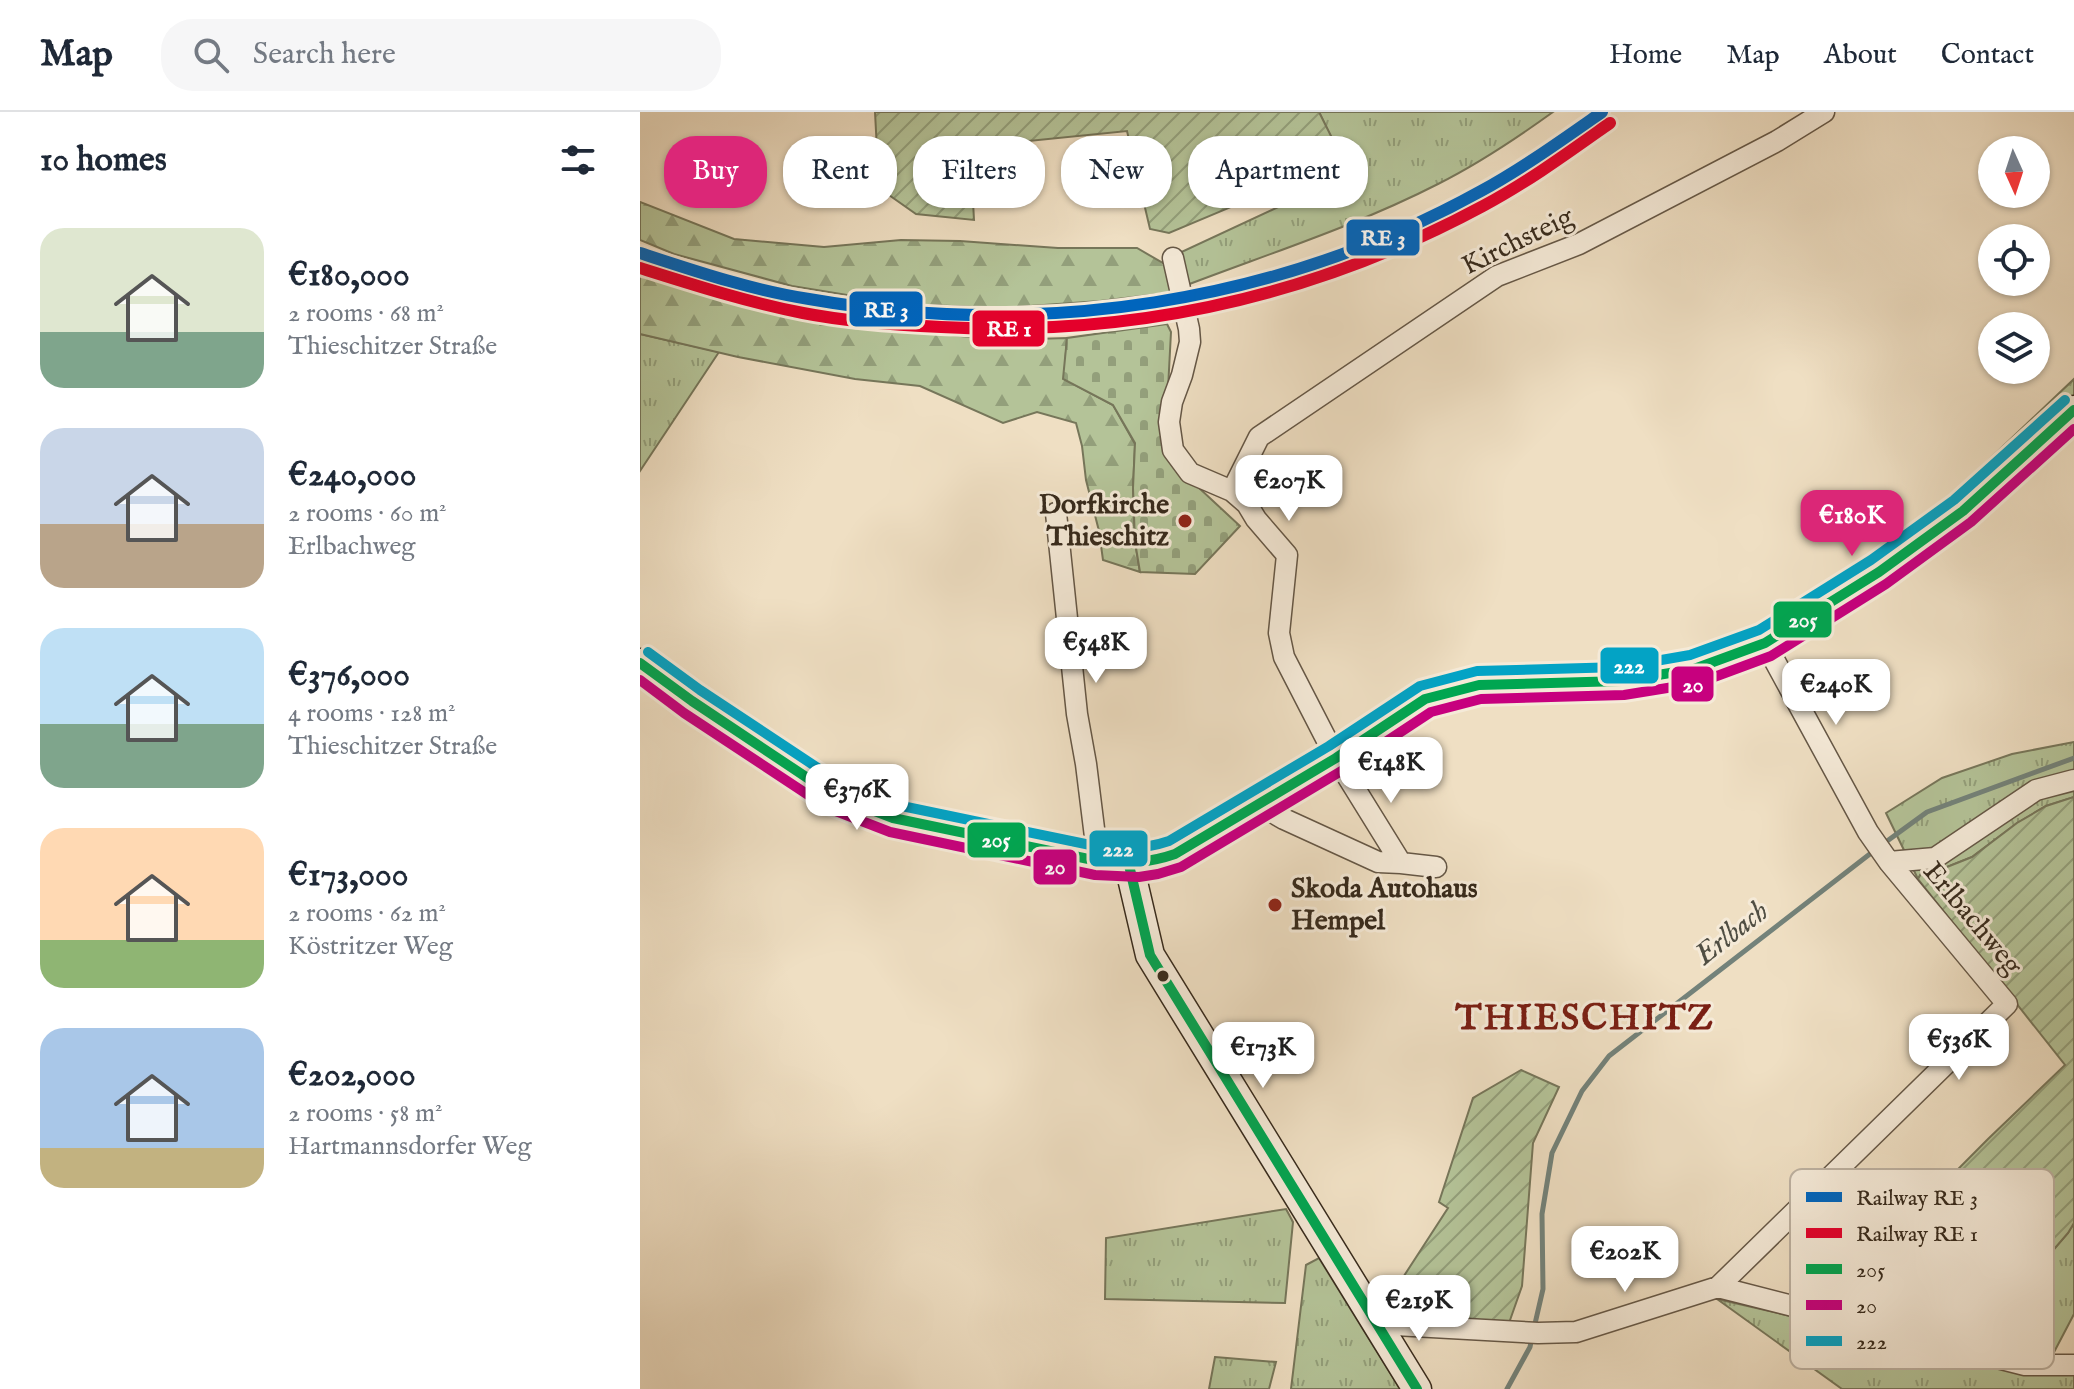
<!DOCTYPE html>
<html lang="en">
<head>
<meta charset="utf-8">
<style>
	body { margin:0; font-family:"IM FELL English",serif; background:#f6f6f7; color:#1f2937; height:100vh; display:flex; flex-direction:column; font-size:30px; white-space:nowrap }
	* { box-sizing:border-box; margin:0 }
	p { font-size:26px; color:#747a83 }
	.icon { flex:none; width:44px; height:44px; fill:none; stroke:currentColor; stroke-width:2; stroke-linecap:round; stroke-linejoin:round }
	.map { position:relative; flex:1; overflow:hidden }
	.panel { display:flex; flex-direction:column; background:#fff; width:640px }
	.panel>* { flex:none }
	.hud { position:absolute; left:24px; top:24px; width:760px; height:72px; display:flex; gap:16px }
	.needle { width:52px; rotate:177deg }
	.buttons { position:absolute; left:1338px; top:24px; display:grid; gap:16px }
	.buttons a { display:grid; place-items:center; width:72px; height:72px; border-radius:50%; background:#fff; box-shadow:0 2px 6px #0004; font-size:40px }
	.price { position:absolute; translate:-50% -68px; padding:0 18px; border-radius:16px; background:#fff; color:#222; font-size:26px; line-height:52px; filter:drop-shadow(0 2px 4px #0008) }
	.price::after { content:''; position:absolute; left:50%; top:48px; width:24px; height:18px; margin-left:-12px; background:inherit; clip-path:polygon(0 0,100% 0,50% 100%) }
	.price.selected { background:#db2777; color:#fff }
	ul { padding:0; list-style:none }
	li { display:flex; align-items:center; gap:24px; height:200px; padding:0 40px }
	li span { display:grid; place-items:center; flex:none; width:224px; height:160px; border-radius:24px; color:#555 }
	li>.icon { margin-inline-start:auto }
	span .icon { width:96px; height:96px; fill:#fffc; stroke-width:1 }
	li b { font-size:34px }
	h2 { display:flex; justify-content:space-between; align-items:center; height:96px; padding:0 40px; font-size:34px }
	.chip { padding:0 28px; border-radius:32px; background:#fff; box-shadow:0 2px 6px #0004; font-size:28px; line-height:72px }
	.chip.selected { background:#db2777; color:#fff }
	header { display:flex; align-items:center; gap:48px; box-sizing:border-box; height:112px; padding:0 40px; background:#fff; border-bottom:2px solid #e0e1e3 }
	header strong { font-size:38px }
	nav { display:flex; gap:44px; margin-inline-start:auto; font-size:28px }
	.search { width:560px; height:72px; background:#f6f6f7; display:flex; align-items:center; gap:20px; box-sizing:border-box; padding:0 28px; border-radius:32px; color:#747a83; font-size:30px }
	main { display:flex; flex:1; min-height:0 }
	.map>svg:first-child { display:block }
</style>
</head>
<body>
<header>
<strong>Map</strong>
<div class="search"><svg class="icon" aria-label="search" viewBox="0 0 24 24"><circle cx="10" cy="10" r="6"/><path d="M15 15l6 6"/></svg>Search here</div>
<nav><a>Home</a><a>Map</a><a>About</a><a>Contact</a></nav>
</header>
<main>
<section class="panel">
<h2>10 homes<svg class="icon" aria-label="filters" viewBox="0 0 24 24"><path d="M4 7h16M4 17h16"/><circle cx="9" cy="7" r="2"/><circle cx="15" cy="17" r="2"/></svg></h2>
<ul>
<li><span style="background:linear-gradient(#dfe7d0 65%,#7fa58c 0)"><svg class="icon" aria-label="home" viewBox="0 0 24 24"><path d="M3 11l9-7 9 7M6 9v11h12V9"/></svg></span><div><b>€180,000</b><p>2 rooms · 68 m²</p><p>Thieschitzer Straße</p></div></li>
<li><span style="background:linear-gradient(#c9d6e8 60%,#b9a48a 0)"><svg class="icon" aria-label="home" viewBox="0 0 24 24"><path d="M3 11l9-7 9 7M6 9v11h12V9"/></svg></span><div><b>€240,000</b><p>2 rooms · 60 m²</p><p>Erlbachweg</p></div></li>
<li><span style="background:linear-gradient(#bfe0f5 60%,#7fa58c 0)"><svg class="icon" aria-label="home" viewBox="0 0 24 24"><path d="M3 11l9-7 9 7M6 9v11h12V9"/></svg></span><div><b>€376,000</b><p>4 rooms · 128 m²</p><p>Thieschitzer Straße</p></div></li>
<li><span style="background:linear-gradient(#ffd9b3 70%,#8fb573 0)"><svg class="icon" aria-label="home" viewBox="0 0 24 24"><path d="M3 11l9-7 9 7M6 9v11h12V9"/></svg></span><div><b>€173,000</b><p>2 rooms · 62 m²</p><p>Köstritzer Weg</p></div></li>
<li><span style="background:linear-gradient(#a9c7e8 75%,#c2b280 0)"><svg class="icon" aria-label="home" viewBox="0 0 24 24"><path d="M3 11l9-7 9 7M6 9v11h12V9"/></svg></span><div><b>€202,000</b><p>2 rooms · 58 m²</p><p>Hartmannsdorfer Weg</p></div></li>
</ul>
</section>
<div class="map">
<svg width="1434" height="1277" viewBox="0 0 1434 1277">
	<defs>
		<pattern id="grass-tufts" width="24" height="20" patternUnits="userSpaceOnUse" patternTransform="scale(2)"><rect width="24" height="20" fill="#b4c398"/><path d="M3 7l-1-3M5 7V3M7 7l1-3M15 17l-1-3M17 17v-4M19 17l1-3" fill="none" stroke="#939f7b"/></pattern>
		<pattern id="forest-firs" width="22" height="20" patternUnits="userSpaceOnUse" patternTransform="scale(2)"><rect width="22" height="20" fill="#b4c398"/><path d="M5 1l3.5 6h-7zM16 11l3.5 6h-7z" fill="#939f7b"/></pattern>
		<pattern id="cemetery-stones" width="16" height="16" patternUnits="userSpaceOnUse" patternTransform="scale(2)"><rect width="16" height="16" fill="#b4c398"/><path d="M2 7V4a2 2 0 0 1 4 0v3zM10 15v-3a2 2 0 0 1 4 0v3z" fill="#939f7b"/></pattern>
		<pattern id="garden-furrows" width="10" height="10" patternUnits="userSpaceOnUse" patternTransform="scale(2)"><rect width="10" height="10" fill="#b4c398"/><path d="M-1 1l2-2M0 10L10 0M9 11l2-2" fill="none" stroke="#939f7b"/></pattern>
	</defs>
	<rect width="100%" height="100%" fill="#efdfc3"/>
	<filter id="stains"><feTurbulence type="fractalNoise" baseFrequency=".0025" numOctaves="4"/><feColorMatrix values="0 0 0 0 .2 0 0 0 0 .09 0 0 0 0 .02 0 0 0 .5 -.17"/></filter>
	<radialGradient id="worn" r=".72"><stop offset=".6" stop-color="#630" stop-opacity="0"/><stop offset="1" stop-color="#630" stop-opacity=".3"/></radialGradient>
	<path fill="url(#grass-tufts)" stroke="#76765a" stroke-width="2" d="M679 0H913C877 26 838 52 798 72 718 113 631 141 547 173L535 143 709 62Z
		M0 222 79 240 0 359Z
		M1434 267V310L1333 406 1317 378Z
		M1434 630V685L1406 694 1377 711 1332 745 1307 755 1282 760 1278 767 1246 701 1302 666 1372 642Z
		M646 1097 653 1110 645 1191 465 1187 466 1126Z
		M1434 1111V1202L1412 1244 1386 1245 1333 1231 1428 1121Z
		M679 1146 760 1277H651L666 1153Z
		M1077 1187 1384 1258 1434 1257V1277H1202Z
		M575 1245 636 1250 629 1277H569Z"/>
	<path fill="url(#forest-firs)" stroke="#76765a" stroke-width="2" d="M0 90 94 127 184 135 261 128 320 129 418 136H497L528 154 535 180 460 189 360 196 262 192 152 174 34 142 0 128Z
		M0 157 111 190 248 217 362 228 427 226 424 267 473 293 495 332 493 376 495 430 500 460 463 448 459 419 446 368 442 334 436 311 397 300 363 311 280 274 215 267 98 245 0 222Z"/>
	<path fill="url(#cemetery-stones)" stroke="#76765a" stroke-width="2" d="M527 212 531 220 526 315 545 363 600 414 555 462 500 460 495 430 493 376 495 331 473 293 423 267 427 226Z"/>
	<path fill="url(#garden-furrows)" stroke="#76765a" stroke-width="2" d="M235 0H679L703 48 529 121 510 117 487 19 330 35 334 108 276 102 239 76Z
		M1434 685V1111L1428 1121 1333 1231 1183 1193 1348 1027 1425 953 1278 767 1282 760 1307 755 1332 745 1377 711 1406 694Z
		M881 958 919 975 893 1031 882 1174 869 1211 780 1207 749 1187 808 1096 799 1090 833 986Z"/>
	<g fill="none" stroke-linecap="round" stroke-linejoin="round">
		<path stroke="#73827a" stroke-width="5" d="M1243 732 1287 700 1434 646
			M894 1216 903 1177 902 1102 912 1041 942 979 969 944 1235 738
			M867 1277 890 1235 892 1225"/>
		<g stroke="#655746" stroke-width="23">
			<path id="street" d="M533 146 549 217 550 230 542 263 532 290 529 310 533 338 550 361 592 379 607 392 616 407 647 443 639 521 644 545 696 646 761 751 796 755
				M592 379 619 325 857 164 939 132 1137 29 1184 0
				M416 401 437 602 446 652 458 749
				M618 692 644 707 738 750 761 751
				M1249 750 1295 746 1396 678 1434 668
				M1078 1175 1367 892 1249 750 1228 720 1125 531
				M737 1212 898 1221 936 1220 1078 1175 1385 1253H1434"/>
		</g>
		<g stroke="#372a1c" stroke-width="31">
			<path id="secondary" d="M0 551 52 589 193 683 253 706 458 749C491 753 504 753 535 742L696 646 785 587 839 573 982 569 1054 557 1125 531 1239 460 1323 399 1434 298
				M489 753 510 843 777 1277"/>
		</g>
		<use href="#street" stroke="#f5ead8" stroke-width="20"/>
		<use href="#secondary" stroke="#f5ead8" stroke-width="28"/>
		<g stroke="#f5ead8" stroke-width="16">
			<path id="bus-1" d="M0 551 52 589 193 683 253 706 458 749C486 752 509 751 535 742L696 646 785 587 839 573 982 569 1054 557 1125 531 1239 460 1323 399 1434 298
				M489 753 510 843 777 1277"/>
		</g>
		<g stroke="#f5ead8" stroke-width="16">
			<path id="bus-2" d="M0 568 44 601 188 696 250 720 455 763 499 765 518 762 541 755 703 658 791 600 841 587 984 583 1058 571 1131 544 1246 472 1331 410 1434 317"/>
		</g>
		<g stroke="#f5ead8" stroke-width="16">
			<path id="bus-3" d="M8 540 60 578 199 670 257 693 460 735C485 738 506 737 529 729L689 634 780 574 837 559 981 555 1050 543 1119 518 1231 448 1314 388 1425 288"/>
		</g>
		<use href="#bus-1" stroke="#00a651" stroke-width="10"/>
		<use href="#bus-2" stroke="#c7007e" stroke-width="10"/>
		<use href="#bus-3" stroke="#03a3c5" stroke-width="10"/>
		<g stroke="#f5ead8" stroke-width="18">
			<path id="rail-1" d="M0 141C55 159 111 178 169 187 398 227 637 192 841 79 883 56 922 28 962 0"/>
		</g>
		<g stroke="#f5ead8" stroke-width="18">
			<path id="rail-2" d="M0 156C54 173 107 190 163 201 209 210 255 213 301 215 493 225 674 185 843 94 888 70 929 40 970 11"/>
		</g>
		<use href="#rail-1" stroke="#0065bd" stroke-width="12"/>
		<use href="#rail-2" stroke="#e4002b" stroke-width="12"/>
	</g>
	<g fill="#8f2418" stroke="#f5ead8" stroke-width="3">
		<circle cx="545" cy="409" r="8"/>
		<circle cx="635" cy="793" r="8"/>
	</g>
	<circle fill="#372a1c" stroke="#f5ead8" stroke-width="3" cx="523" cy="864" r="7"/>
	<g text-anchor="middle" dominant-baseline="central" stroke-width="6" stroke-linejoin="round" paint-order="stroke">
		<g font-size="28" fill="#372a1c" stroke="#f5ead8">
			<text transform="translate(878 130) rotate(-26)">Kirchsteig</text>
			<text transform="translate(1332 807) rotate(50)">Erlbachweg</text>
		</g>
		<g font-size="28" font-weight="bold" fill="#372a1c" stroke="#f5ead8" text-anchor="end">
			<text x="529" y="393">Dorfkirche<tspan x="529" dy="32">Thieschitz</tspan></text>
			<text x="651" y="777" text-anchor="start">Skoda Autohaus<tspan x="651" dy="32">Hempel</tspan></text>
		</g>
		<g font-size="30" font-style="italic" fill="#504e43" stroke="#f5ead8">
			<text transform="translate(1092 822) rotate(-38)">Erlbach</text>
		</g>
		<g font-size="36" font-weight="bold" letter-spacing="2" fill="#7a1f14" stroke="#f5ead8">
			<text x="945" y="907">THIESCHITZ</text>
		</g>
	</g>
	<rect x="1150" y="1057" width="264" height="200" rx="12" fill="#f5ead8" stroke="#bcb0a0" stroke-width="2"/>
	<rect x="1166" y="1080" width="36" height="10" fill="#0065bd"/>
	<rect x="1166" y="1116" width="36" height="10" fill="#e4002b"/>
	<rect x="1166" y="1152" width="36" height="10" fill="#00a651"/>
	<rect x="1166" y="1188" width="36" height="10" fill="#c7007e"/>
	<rect x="1166" y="1224" width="36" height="10" fill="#03a3c5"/>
	<g font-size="22" fill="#372a1c">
		<text x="1216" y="1093">Railway RE 3</text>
		<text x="1216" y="1129">Railway RE 1</text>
		<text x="1216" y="1165">205</text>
		<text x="1216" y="1201">20</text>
		<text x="1216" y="1237">222</text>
	</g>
	<g stroke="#f5ead8" stroke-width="3">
		<rect x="705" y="106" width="76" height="39" rx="8" fill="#0065bd"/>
		<rect x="208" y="178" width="76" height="38" rx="8" fill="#0065bd"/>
		<rect x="331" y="197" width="75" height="39" rx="8" fill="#e4002b"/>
		<rect x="1132" y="488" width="61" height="39" rx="8" fill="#00a651"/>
		<rect x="959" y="534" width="61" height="39" rx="8" fill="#03a3c5"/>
		<rect x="1030" y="553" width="45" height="38" rx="8" fill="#c7007e"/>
		<rect x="326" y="709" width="61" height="38" rx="8" fill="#00a651"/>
		<rect x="448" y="717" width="61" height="39" rx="8" fill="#03a3c5"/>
		<rect x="392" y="736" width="46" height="38" rx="8" fill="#c7007e"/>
	</g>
	<g font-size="22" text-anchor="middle" font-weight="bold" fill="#fff">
		<text x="743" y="133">RE 3</text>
		<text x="246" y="205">RE 3</text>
		<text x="369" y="224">RE 1</text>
		<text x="1163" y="515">205</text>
		<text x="989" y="561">222</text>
		<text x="1053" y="580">20</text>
		<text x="356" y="735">205</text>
		<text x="478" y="744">222</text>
		<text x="415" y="762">20</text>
	</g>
	<rect width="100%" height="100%" filter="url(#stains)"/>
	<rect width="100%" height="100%" fill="url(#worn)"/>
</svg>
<div class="buttons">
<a><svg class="needle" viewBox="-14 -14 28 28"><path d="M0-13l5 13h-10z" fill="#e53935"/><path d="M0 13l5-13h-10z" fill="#747a83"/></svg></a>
<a><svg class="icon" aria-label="locate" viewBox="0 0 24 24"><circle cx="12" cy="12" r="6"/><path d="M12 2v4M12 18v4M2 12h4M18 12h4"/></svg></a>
<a><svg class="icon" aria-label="layers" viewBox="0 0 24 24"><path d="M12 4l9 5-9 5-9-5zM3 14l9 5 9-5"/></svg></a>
</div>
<b class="price" style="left:649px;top:411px">€207K</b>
<b class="price selected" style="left:1212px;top:446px">€180K</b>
<b class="price" style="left:456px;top:573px">€548K</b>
<b class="price" style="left:1196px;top:615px">€240K</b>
<b class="price" style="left:751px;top:693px">€148K</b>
<b class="price" style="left:217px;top:720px">€376K</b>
<b class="price" style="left:1319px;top:970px">€536K</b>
<b class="price" style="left:623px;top:978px">€173K</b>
<b class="price" style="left:985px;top:1182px">€202K</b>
<b class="price" style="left:779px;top:1231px">€219K</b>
<div class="hud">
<a class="chip selected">Buy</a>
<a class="chip">Rent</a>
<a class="chip">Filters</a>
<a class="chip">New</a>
<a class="chip">Apartment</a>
</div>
</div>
</main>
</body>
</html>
